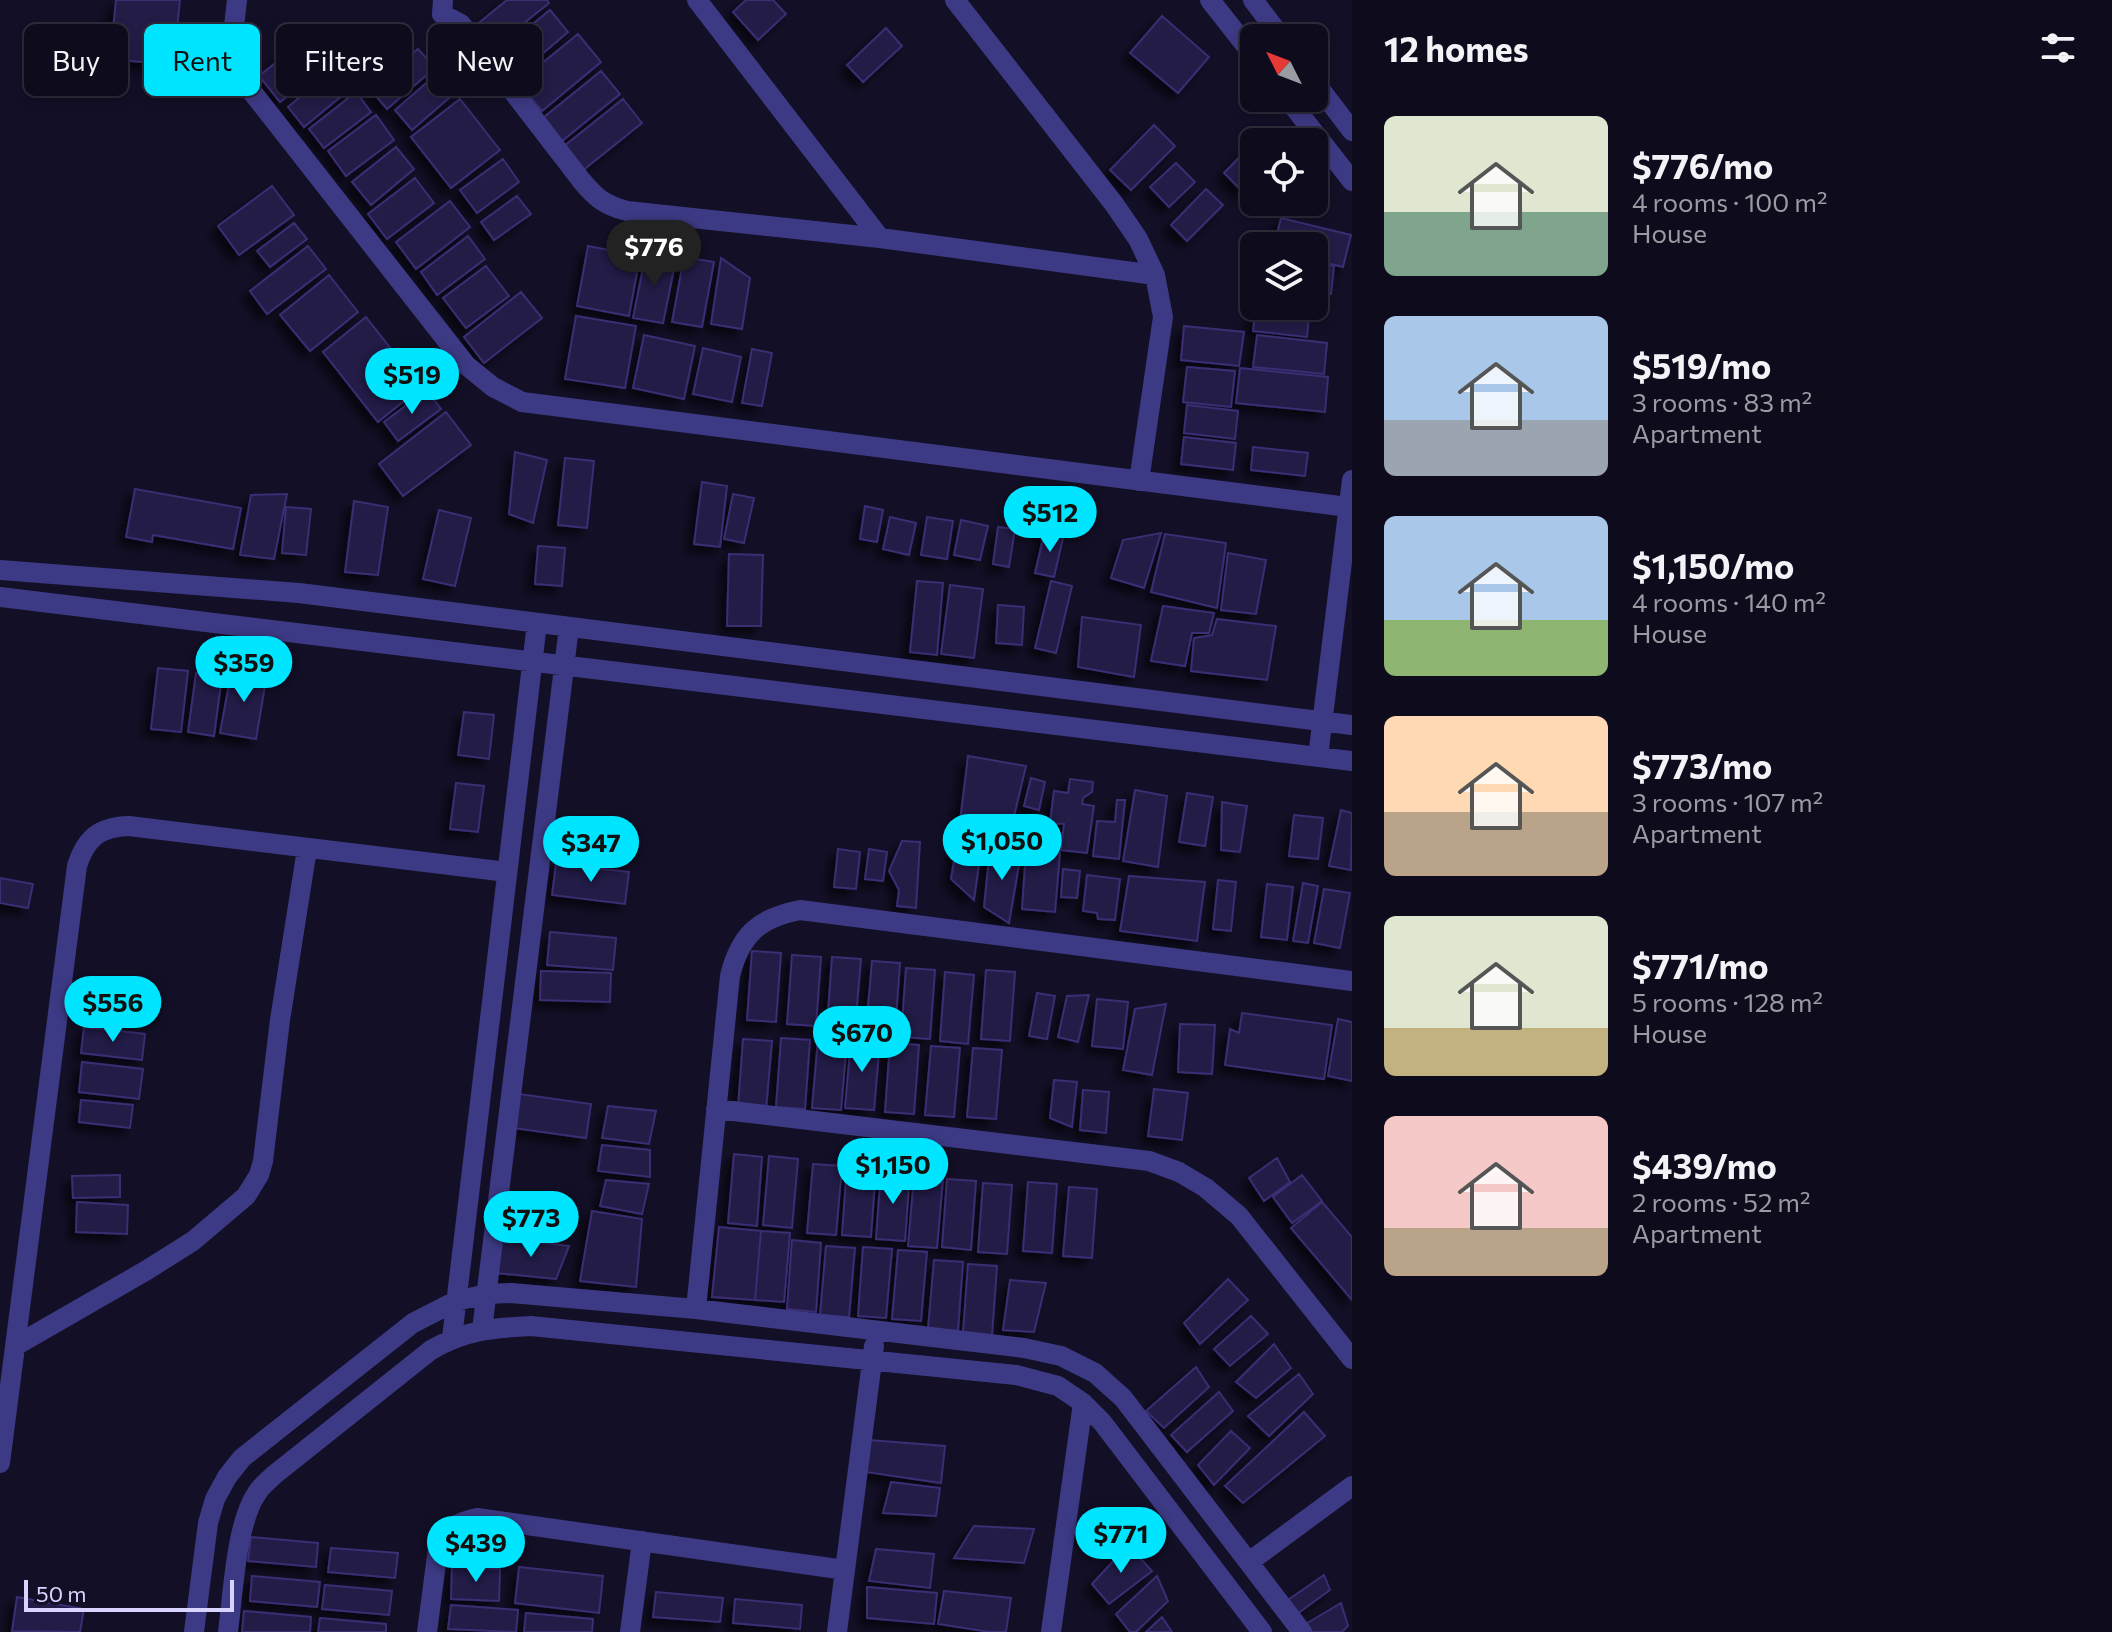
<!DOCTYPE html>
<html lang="en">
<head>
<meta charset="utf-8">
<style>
	body { margin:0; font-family:Commissioner,sans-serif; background:#171425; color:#f1f3f6; height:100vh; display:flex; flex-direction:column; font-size:30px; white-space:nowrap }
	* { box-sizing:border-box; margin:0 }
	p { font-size:26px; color:#9b9ba3 }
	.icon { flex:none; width:44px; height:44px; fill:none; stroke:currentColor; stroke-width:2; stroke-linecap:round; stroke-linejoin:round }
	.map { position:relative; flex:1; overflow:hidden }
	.sheet { display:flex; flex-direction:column; background:#0e0b1c; width:760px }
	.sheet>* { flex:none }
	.banner { position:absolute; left:24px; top:24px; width:760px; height:72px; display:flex; gap:16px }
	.needle { width:52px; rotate:312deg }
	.buttons { position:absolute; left:1240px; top:24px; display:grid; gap:16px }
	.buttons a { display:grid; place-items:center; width:88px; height:88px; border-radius:12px; background:#0e0b1c; box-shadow:0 4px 12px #0003,0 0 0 2px #2e2b3b; font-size:40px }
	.scale { position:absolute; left:24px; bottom:20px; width:210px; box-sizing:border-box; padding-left:8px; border:4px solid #d9d4ff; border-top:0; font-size:22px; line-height:28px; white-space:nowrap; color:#d9d4ff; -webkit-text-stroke:6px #130f26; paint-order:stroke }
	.price { position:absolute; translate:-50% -68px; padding:0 18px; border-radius:28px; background:#00e5ff; color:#111; font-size:26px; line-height:52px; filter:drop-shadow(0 2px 4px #0008) }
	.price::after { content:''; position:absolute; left:50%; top:48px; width:24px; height:18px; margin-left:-12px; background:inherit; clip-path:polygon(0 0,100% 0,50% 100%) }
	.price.active { background:#222; color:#fff }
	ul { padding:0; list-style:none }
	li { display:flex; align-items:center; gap:24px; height:200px; padding:0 32px }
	li span { display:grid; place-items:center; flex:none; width:224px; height:160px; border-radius:12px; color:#555 }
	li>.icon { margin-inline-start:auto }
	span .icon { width:96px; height:96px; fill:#fffc; stroke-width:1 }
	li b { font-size:34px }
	h2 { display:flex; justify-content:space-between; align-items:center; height:96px; padding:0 32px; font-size:34px }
	.chip { padding:0 28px; border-radius:12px; background:#0e0b1c; box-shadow:0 4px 12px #0003,0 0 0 2px #2e2b3b; font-size:28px; line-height:72px }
	.chip.active { background:#00e5ff; color:#111 }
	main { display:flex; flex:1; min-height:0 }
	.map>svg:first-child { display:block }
</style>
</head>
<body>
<main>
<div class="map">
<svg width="1352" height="1632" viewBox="0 0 1352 1632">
	<defs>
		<filter id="shadow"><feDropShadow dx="-7" dy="7" stdDeviation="4" flood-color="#0009"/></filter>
	</defs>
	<rect width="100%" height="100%" fill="#130f26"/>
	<path fill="#241b47" stroke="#3b2d73" stroke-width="2" filter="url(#shadow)" d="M116 0H180L173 65 110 59Z
		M507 0H547L549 3 493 48 475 26Z
		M746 0H773L786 14 758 40 733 12Z
		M550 10 568 32 515 77 496 54Z
		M1162 16 1209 57 1178 93 1130 53Z
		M886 28 902 46 863 82 847 65Z
		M315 32 336 58 280 102 259 76Z
		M578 34 601 62 542 111 518 83Z
		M418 49 435 68 387 109 370 89Z
		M339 65 355 85 304 127 288 107Z
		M601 71 620 94 562 141 543 118Z
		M439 72 456 92 412 130 395 110Z
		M356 92 371 112 324 148 309 129Z
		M460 99 500 150 451 188 411 137Z
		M623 99 642 123 582 171 563 147Z
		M376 115 394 140 346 176 328 151Z
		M1154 125 1175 146 1131 190 1110 170Z
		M1254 142V181L1243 192 1224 173Z
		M396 147 414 169 371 205 352 182Z
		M503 159 519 182 477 213 460 190Z
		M1176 163 1195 182 1169 207 1150 187Z
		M415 178 434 203 387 239 368 214Z
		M272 186 294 215 239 255 218 226Z
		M1206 189 1223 205 1187 241 1171 225Z
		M517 196 531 214 494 240 481 222Z
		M450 201 470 227 416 269 396 242Z
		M1281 218 1351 235 1343 267 1314 260V246H1274Z
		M294 223 307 239 270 267 257 251Z
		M468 236 485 259 437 295 421 272Z
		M308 246 326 269 267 314 250 291Z
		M588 246 640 256 629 316 577 306Z
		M646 253 676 259 663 323 633 318Z
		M684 257 714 262 702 327 672 322Z
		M721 258 750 278 742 329 711 324Z
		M1314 263 1334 266 1331 294 1314 292Z
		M486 266 509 296 466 328 443 298Z
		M329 275 358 312 310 351 280 315Z
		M521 292 542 318 484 363 464 337Z
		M1256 306H1310L1307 337 1253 331Z
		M576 316 636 326 625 388 565 379Z
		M366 317 421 387 378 422 323 352Z
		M1184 326 1244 332 1239 366 1181 360Z
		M644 335 695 346 684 399 633 388Z
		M1257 335 1327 343 1324 374 1253 367Z
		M703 348 741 357 732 402 693 394Z
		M752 349 772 353 762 406 742 403Z
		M1187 367 1235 371 1231 407 1183 402Z
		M1240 368 1328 377 1325 412 1236 403Z
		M427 390 441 409 398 441 384 422Z
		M1187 405 1238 411 1235 439 1184 433Z
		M446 412 471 445 403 496 379 464Z
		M1184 437 1236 443 1233 470 1181 464Z
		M1253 447 1308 453 1305 476 1251 470Z
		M515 452 547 460 533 523 509 514Z
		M565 458 594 461 587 528 558 525Z
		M702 482 727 486 720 547 694 544Z
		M135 489 241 508 233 549 153 535 152 542 126 537Z
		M287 494 274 559 240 555 251 495Z
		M733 494 754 498 744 543 724 539Z
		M354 501 388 507 378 575 345 572Z
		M865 506 883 510 877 542 860 539Z
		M286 507 311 509 306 555 282 553Z
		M439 510 471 518 455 586 423 579Z
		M890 517 916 523 909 555 883 549Z
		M927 517 953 521 947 559 921 555Z
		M961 520 988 526 980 560 954 555Z
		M998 527 1015 529 1009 567 993 564Z
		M1045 530 1064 534 1054 577 1035 573Z
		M1161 533 1144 588 1111 578 1123 540Z
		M1165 534 1226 543 1217 608 1151 592Z
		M538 546 565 548 562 586 535 584Z
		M1228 553 1266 560 1256 614 1221 610Z
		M729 554 763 555 761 626H727Z
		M917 581 943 583 937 655 910 652Z
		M1051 581 1072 586 1056 653 1035 648Z
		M950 585 983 589 974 658 941 654Z
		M998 605 1024 607 1022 645 996 643Z
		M1163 606 1214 613 1209 633H1192L1185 666 1151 661Z
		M1082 617 1141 625 1134 677 1078 667Z
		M1217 619 1276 626 1267 680 1191 671 1194 638 1212 635Z
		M158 668 188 671 181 732 151 729Z
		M232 668 267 674 256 739 220 733Z
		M196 673 222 676 214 736 188 732Z
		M464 712 494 715 489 759 458 755Z
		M968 756 1026 766 1010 833 959 830Z
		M1031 778 1045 782 1039 810 1024 806Z
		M1070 779 1093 782 1092 792 1083 798 1082 804 1094 806 1087 853 1061 850 1064 824 1050 823 1054 791 1068 793Z
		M456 783 484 786 478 832 450 829Z
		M1135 790 1167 796 1158 867 1123 861Z
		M1187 793 1213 797 1205 846 1179 842Z
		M1117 800H1125L1119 859 1093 856 1097 821 1115 822Z
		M1222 802 1247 806 1240 852 1221 850Z
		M1341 810 1352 813 1351 870 1329 866Z
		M1294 815 1323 818 1318 859 1289 856Z
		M902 841 920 842 916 908 897 906 899 890 889 871Z
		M990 848 1021 853 1009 923 984 907Z
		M838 849 860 852 856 889 834 887Z
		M869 849 887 852 883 881 865 879Z
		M956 849 981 850 974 900 951 879Z
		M1026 850 1060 853 1055 912 1022 909Z
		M556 864 629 872 625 904 552 895Z
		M1063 869 1080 871 1077 898 1061 897Z
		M1087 875 1120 879 1115 920 1098 919 1097 913 1083 911Z
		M1129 876 1205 882 1197 941 1120 931Z
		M0 878 33 884 28 908 0 903Z
		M1218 880 1236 882 1231 931 1213 929Z
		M1303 883 1318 886 1308 943 1293 941Z
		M1267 884 1293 887 1287 940 1261 937Z
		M1324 889 1350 893 1340 948 1314 943Z
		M550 932 616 938 613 970 547 965Z
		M752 951 781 953 776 1022 747 1020Z
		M792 955 821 957 816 1026 787 1024Z
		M832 957 861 959 855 1028 827 1026Z
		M872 961 900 963 895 1032 866 1030Z
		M906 968 935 970 930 1039 901 1037Z
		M986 970 1015 972 1010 1041 981 1039Z
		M541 971 611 973 610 1002 540 1000Z
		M945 972 974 975 968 1044 940 1041Z
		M1037 993 1055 996 1047 1039 1029 1036Z
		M1089 995 1078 1042 1058 1037 1067 996Z
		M1097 999 1128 1002 1123 1049 1092 1046Z
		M1166 1004 1152 1075 1123 1070 1135 1009Z
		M1242 1013 1332 1025 1324 1079 1225 1065 1230 1029 1239 1033Z
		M1338 1019 1352 1022V1081L1328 1076Z
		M1180 1024 1215 1025 1212 1074 1178 1072Z
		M84 1027 145 1034 142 1060 81 1053Z
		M781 1038 810 1040 805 1109 776 1107Z
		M743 1039 772 1041 766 1110 738 1108Z
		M818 1039 847 1041 841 1110 812 1108Z
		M851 1039 880 1041 874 1110 845 1108Z
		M890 1043 919 1045 914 1114 885 1112Z
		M931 1046 960 1048 954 1117 925 1115Z
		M973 1048 1002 1050 996 1119 967 1117Z
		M82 1062 143 1069 139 1099 79 1092Z
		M1054 1080 1077 1082 1072 1127 1050 1118Z
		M1154 1089 1188 1093 1182 1140 1148 1136Z
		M1083 1090 1109 1092 1106 1133 1080 1130Z
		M519 1094 591 1104 586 1138 513 1128Z
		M81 1100 133 1105 130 1128 79 1122Z
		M608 1106 656 1111 649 1144 602 1138Z
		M602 1145 650 1150V1177L598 1171Z
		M734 1154 762 1157 757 1226 728 1223Z
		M769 1156 798 1159 792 1228 763 1225Z
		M1277 1158 1290 1182 1264 1201 1249 1178Z
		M813 1164 842 1166 836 1235 807 1233Z
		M847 1166 876 1168 871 1237 842 1235Z
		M881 1170 910 1172 905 1241 876 1239Z
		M120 1175V1197L73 1198 72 1176Z
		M1302 1175 1322 1201 1292 1223 1273 1197Z
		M914 1177 943 1179 937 1248 908 1246Z
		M947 1179 976 1181 971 1250 942 1247Z
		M606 1180 649 1184 642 1214 600 1206Z
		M1028 1182 1057 1184 1052 1253 1023 1251Z
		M983 1183 1012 1185 1007 1254 978 1252Z
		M1069 1187 1097 1189 1092 1258 1063 1256Z
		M77 1202 128 1205 127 1234 76 1232Z
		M1322 1202 1352 1237V1300L1291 1228Z
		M592 1211 642 1219 636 1287 580 1281Z
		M719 1227 761 1231 755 1300 712 1297Z
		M761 1231 790 1233 784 1302 755 1300Z
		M502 1238 569 1246 556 1279 496 1273Z
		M792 1240 821 1243 816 1312 787 1309Z
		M826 1246 855 1248 849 1317 820 1315Z
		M863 1247 892 1249 886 1318 858 1316Z
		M898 1250 927 1252 921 1321 892 1319Z
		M934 1260 963 1262 958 1331 928 1329Z
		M968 1264 997 1266 992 1335 963 1333Z
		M1228 1279 1248 1300 1200 1344 1184 1323Z
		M1010 1280 1046 1283 1034 1332 1003 1330Z
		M1251 1316 1268 1334 1230 1366 1214 1349Z
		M1274 1344 1291 1368 1256 1398 1236 1382Z
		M1196 1367 1209 1387 1164 1428 1146 1411Z
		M1299 1374 1313 1394 1269 1436 1248 1416Z
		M1219 1392 1233 1411 1187 1452 1171 1435Z
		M1304 1412 1325 1436 1243 1503 1225 1486Z
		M1231 1431 1250 1448 1214 1485 1198 1465Z
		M869 1440 945 1446 941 1483 866 1472Z
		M891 1482 940 1488 936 1516 883 1513Z
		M974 1526 1034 1529 1024 1563 954 1558Z
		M251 1537 318 1543 316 1567 248 1561Z
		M1128 1545 1152 1571 1109 1604 1092 1584Z
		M331 1548 398 1553 395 1578 328 1572Z
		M876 1549 934 1554 930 1588 869 1581Z
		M452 1567 500 1569 499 1601 451 1599Z
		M519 1567 603 1576 599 1613 515 1603Z
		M1324 1575 1330 1590 1297 1614 1285 1602Z
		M252 1576 320 1582 317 1607 250 1601Z
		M1157 1576 1168 1601 1136 1632H1130L1116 1614Z
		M325 1585 392 1591 389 1615 322 1609Z
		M867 1587 937 1593 934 1624 867 1618Z
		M944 1591 1011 1598 1006 1632H990L938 1624Z
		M656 1592 723 1598 720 1622 653 1617Z
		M17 1597 84 1609 80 1632 12 1631Z
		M735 1599 802 1605 800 1629 733 1623Z
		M1341 1603 1348 1626 1342 1632H1304L1299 1628Z
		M451 1605 518 1610 516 1632 448 1629Z
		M244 1611 311 1617 310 1632H242Z
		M526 1613 593 1619 592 1632H524Z
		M1162 1617 1172 1632H1146Z
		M320 1618 386 1624V1632H318Z"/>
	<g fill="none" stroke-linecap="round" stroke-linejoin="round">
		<path stroke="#3d3a85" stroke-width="20" d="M237 0C233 38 227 54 249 88L466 365 493 387 522 402 1348 507
			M443 0 442 14 461 24 581 180C596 198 604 205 627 211L880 238 1155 275
			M697 0 880 238
			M955 0 1114 204 1138 239 1155 275 1163 317 1139 481
			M1210 0 1254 56
			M1253 0 1282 38
			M1314 81 1352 131
			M1287 98 1352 181
			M0 570 299 593 1352 725
			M0 597 1352 761
			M1318 757 1352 480
			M716 1109 1149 1161 1179 1172 1206 1188 1239 1216 1352 1359
			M696 1309 730 976C740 935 759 918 800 910L1352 981
			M482 1330 569 627
			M452 1338 537 623
			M15 1346 147 1270 193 1241 246 1196 259 1175 263 1161 280 1020 307 849
			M0 1463 77 866C86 838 99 827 129 826L507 872
			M1249 1562 1352 1486
			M194 1632 208 1523 215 1499 227 1477 242 1458 413 1323 456 1301 487 1294 511 1293 696 1309 1024 1348 1061 1356 1095 1373 1123 1398 1302 1632
			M228 1632C233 1594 236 1523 257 1493 261 1486 268 1481 274 1475L431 1350C466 1330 492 1328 531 1326L1016 1375 1058 1386 1083 1403 1102 1422 1262 1632
			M427 1632 438 1548C446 1529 457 1522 477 1518L845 1570
			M630 1632 642 1541
			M837 1632 874 1346
			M1051 1632 1083 1403"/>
	</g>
</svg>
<div class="buttons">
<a><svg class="needle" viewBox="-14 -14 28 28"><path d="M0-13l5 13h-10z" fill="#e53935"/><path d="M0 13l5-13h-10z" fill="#9b9ba3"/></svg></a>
<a><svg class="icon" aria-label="locate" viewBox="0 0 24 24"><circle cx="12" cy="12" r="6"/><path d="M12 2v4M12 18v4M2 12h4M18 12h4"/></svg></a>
<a><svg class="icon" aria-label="layers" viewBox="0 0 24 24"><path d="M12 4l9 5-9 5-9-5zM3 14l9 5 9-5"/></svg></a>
</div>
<div class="scale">50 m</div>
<b class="price active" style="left:654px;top:288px">$776</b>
<b class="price" style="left:412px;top:416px">$519</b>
<b class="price" style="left:1050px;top:554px">$512</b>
<b class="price" style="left:244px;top:704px">$359</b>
<b class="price" style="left:1002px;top:882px">$1,050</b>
<b class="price" style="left:591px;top:884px">$347</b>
<b class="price" style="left:113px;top:1044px">$556</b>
<b class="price" style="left:862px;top:1074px">$670</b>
<b class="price" style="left:893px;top:1206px">$1,150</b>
<b class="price" style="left:531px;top:1259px">$773</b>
<b class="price" style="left:1121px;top:1575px">$771</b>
<b class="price" style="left:476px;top:1584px">$439</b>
<div class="banner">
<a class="chip">Buy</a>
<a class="chip active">Rent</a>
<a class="chip">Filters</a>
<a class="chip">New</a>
</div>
</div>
<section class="sheet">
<h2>12 homes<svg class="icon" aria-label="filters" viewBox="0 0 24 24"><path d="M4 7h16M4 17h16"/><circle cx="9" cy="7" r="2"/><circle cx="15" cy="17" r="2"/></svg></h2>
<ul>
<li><span style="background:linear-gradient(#dfe7d0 60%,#7fa58c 0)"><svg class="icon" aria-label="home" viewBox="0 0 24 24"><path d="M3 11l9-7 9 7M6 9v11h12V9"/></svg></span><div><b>$776/mo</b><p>4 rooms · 100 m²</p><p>House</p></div></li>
<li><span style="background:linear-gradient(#a9c7e8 65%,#9aa5b1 0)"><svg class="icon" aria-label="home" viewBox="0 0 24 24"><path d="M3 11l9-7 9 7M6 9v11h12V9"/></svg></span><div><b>$519/mo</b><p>3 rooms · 83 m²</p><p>Apartment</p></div></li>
<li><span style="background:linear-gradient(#a9c7e8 65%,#8fb573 0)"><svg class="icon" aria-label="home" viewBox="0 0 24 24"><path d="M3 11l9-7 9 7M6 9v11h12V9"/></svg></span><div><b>$1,150/mo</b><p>4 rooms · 140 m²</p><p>House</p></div></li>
<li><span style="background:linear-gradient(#ffd9b3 60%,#b9a48a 0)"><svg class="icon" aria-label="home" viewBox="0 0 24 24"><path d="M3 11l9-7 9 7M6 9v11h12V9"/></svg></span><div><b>$773/mo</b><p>3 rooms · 107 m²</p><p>Apartment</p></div></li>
<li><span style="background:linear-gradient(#dfe7d0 70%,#c2b280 0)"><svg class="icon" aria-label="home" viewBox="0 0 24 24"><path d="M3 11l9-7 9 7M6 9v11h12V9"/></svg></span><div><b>$771/mo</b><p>5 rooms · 128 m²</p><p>House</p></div></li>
<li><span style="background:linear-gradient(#f6c9c9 70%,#b9a48a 0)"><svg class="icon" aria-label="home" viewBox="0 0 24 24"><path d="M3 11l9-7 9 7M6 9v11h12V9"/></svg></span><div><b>$439/mo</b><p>2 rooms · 52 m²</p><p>Apartment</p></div></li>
</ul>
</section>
</main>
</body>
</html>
